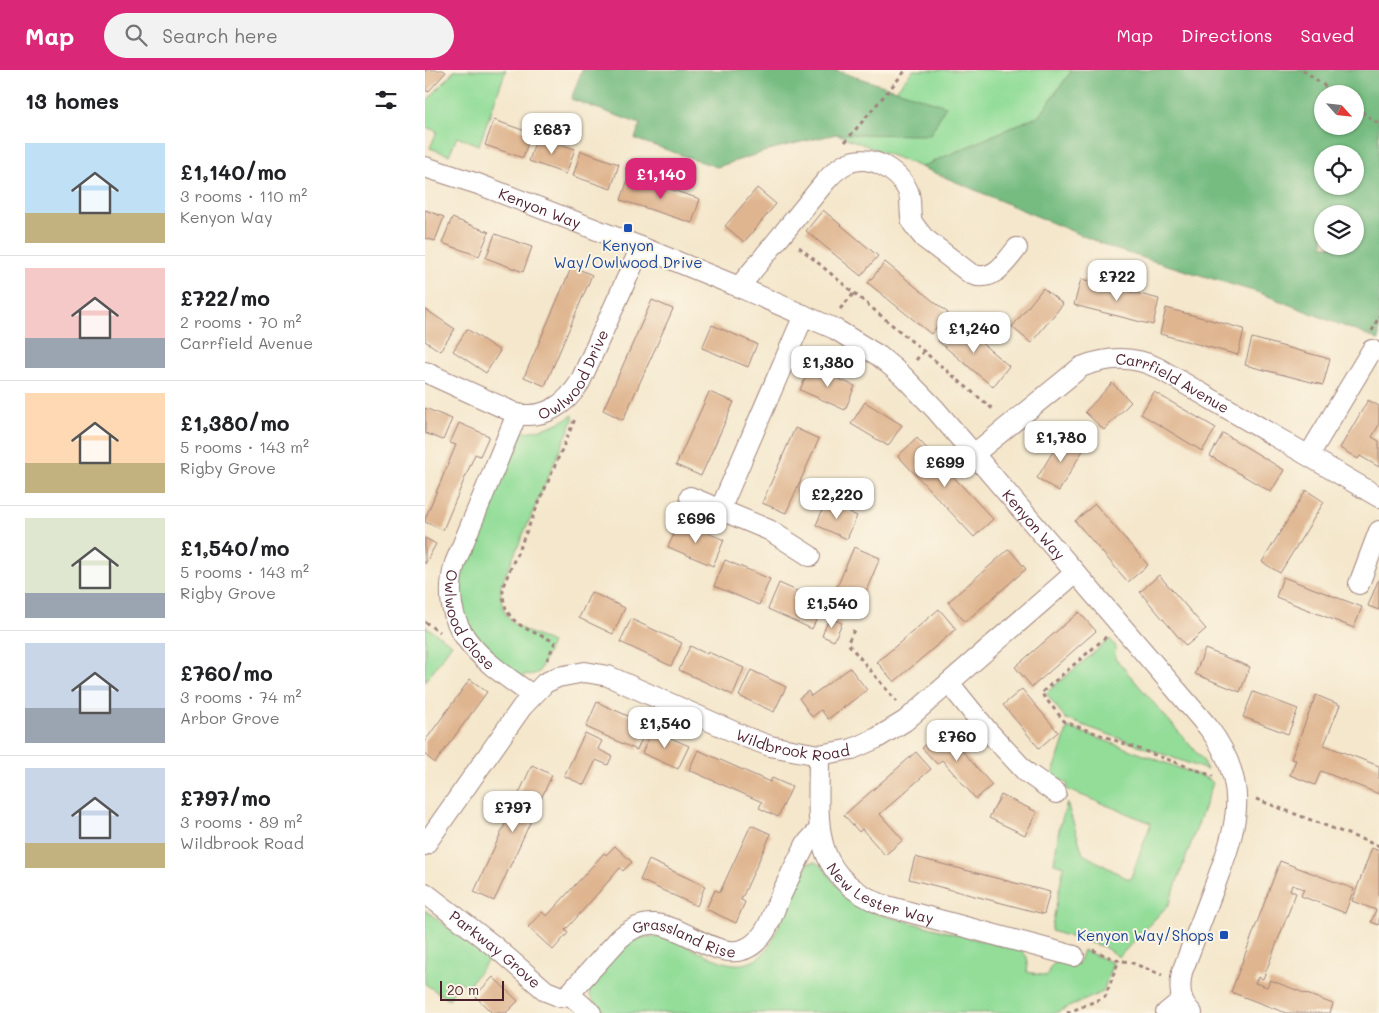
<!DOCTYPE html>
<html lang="en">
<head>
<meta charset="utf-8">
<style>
	body { margin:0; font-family:Mali,sans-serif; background:#f2f2f2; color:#202124; height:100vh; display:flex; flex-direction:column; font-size:19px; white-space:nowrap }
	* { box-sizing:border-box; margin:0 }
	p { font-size:16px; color:#757577 }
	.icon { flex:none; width:28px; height:28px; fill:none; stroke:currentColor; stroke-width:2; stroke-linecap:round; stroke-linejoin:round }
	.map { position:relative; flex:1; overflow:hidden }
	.drawer { display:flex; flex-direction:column; background:#fff; width:425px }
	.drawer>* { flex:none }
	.needle { width:32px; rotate:117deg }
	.buttons { position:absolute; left:889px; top:15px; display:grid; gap:10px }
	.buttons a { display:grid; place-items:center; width:50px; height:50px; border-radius:50%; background:#fff; box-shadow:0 1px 4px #0004; font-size:25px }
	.scale { position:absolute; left:15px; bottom:12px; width:64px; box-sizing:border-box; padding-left:5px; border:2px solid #4a1f2b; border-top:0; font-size:14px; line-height:18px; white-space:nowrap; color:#4a1f2b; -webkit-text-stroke:4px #fcf5e5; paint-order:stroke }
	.price { position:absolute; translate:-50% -42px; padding:0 11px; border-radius:10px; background:#fff; color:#222; font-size:16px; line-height:32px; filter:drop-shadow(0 1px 2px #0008) }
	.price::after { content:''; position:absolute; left:50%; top:30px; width:15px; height:11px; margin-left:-8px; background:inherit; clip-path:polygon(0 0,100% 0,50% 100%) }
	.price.active { background:#db2777; color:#fff }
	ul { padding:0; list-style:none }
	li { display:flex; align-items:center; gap:15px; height:125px; padding:0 25px }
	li+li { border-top:1px solid #e0e0e0 }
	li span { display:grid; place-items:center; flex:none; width:140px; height:100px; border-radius:0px; color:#555 }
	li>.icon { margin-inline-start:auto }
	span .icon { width:60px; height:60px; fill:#fffc; stroke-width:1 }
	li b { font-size:21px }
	h2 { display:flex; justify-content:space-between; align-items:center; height:60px; padding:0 25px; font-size:21px }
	header { display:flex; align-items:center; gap:30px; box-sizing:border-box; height:70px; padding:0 25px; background:#db2777; color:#fff }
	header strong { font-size:24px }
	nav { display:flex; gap:28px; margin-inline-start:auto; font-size:18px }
	.search { width:350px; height:45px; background:#f2f2f2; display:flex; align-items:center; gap:12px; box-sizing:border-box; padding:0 18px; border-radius:28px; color:#757577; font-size:19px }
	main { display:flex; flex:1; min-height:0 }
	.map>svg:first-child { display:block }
</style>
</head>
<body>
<header>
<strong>Map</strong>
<div class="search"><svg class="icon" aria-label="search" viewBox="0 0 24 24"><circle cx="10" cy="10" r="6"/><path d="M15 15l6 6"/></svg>Search here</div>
<nav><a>Map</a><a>Directions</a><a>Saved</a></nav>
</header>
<main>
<section class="drawer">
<h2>13 homes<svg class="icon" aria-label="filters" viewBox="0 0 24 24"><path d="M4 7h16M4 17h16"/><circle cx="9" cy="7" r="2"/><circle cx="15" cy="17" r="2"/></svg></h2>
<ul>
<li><span style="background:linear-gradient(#bfe0f5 70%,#c2b280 0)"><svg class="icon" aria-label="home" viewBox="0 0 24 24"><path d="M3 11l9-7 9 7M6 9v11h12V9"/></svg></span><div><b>£1,140/mo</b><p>3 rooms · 110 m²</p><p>Kenyon Way</p></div></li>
<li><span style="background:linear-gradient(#f6c9c9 70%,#9aa5b1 0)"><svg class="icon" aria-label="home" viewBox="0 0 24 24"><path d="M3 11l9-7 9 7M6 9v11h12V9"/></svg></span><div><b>£722/mo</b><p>2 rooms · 70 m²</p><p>Carrfield Avenue</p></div></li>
<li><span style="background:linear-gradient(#ffd9b3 70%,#c2b280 0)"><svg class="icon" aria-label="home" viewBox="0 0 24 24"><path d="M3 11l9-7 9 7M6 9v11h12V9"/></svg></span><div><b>£1,380/mo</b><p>5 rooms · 143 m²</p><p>Rigby Grove</p></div></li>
<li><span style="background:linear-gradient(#dfe7d0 75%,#9aa5b1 0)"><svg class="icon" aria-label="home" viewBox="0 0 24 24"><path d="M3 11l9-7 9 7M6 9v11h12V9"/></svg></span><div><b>£1,540/mo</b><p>5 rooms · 143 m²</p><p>Rigby Grove</p></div></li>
<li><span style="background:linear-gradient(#c9d6e8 65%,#9aa5b1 0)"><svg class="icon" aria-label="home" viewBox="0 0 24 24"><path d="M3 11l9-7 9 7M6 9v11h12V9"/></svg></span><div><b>£760/mo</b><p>3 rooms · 74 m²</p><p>Arbor Grove</p></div></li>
<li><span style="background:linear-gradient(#c9d6e8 75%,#c2b280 0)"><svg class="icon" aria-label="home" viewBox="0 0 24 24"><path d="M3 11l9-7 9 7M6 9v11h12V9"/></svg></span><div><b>£797/mo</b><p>3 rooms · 89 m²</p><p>Wildbrook Road</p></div></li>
</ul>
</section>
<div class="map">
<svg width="954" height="943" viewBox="0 0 954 943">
	<rect width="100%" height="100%" fill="#fcf5e5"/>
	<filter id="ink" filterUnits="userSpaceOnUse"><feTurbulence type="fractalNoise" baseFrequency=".02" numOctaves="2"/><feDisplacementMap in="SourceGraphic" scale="10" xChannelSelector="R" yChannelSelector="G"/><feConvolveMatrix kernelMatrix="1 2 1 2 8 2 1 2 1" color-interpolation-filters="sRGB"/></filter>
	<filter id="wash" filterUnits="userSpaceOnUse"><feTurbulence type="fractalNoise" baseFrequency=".0096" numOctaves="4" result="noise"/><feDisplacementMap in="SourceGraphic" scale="20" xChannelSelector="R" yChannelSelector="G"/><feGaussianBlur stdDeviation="1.12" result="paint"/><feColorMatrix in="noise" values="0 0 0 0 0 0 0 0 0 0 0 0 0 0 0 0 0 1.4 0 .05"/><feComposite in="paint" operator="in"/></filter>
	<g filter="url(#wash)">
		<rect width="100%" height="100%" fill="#f4e7cc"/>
		<path fill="#93dd99" stroke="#6e7e62" d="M30 0H81L54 75 32 67 24 85 5 78 12 61 0 57V33Z
			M488 0H647L615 45 496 97 411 64H505L520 36 471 20Z
			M148 345V350L76 515C73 555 97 558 127 573L114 602 106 605 100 604 98 608 54 575 37 543 34 509 92 363C116 360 128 357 148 345Z
			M0 556 27 574 0 612Z
			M685 569 691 577 690 588 777 689 782 700 641 649 621 623Z
			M643 657 784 709 788 713 744 834 694 887 679 877 626 861 639 796 629 793 634 759 642 733 658 784 705 810 726 753 641 719 643 714 627 706Z
			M390 792C401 797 406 810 414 818 424 829 436 836 449 843L596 881C605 887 603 893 602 902L622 906C627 887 637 891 653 894L658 880 688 893 678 922 630 943H181C172 932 160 930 166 914 178 901 196 875 213 869 259 853 309 928 345 875L379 800 383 793Z
			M0 840 64 889 43 916 33 911 24 930 0 914Z"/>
		<path fill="#76bc81" stroke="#606e56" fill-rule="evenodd" d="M157 0H409L521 36 505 65 411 64 351 78 292 97 210 69 215 54 146 29Z
			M647 0H954V270L835 223 689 179 496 97 615 45ZM898 24H930V56H898ZM898 84H930V116H898ZM898 144H930V176H898Z"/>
		<g id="blocks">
			<path fill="#dfb590" d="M0 0H18L21 2 3 22 0 19Z
				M69 50 106 63 98 88 60 75Z
				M112 66 150 79 141 104 104 91Z
				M156 81 194 94 186 119 148 106Z
				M204 106 275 129 267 153 196 130Z
				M332 118 351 134 319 172 300 156Z
				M0 140 19 147 10 171 0 168Z
				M398 140 453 186 436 206 381 161Z
				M27 148 64 162 54 186 17 173Z
				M70 164 107 177 98 202 61 188Z
				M460 192 523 243 506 264 443 213Z
				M147 196 167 205 120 316 99 307Z
				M656 209 734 229 728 255 649 235Z
				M618 218 638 234 606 273 587 257Z
				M227 230 248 239 198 350 178 340Z
				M741 238 819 259 813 285 735 264Z
				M0 239 30 259 15 281 0 271Z
				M530 251 584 296 568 317 513 271Z
				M287 255 332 274 323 297 277 278Z
				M42 259 75 281 61 303 28 281Z
				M827 268 905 289 898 315 820 295Z
				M385 297 430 316 420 340 375 320Z
				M687 313 706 332 679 360 660 342Z
				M284 322 309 332 276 406 251 395Z
				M729 322 791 358 777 381 716 344Z
				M943 330 954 336V355L947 367 954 371V397L935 386 933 389 915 378Z
				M440 332 477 355 463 376 426 354Z
				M0 338 27 349 18 370 0 363Z
				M34 353 64 366 55 386 50 384 18 460 0 452V449L31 375 25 373Z
				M370 358 394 369 361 443 337 433Z
				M798 363 859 400 846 422 785 386Z
				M638 365 660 377 634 421 612 408Z
				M492 368 568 449 549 467 473 386Z
				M881 420 899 432 855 503 837 492Z
				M401 432 432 446 422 469 391 455Z
				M670 434 723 495 703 512 650 451Z
				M255 451 299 470 288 496 243 477Z
				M0 468 11 474 0 494Z
				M429 477 455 488 436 533 410 522Z
				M584 479 601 499 540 552 523 532Z
				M300 490 345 509 334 535 289 516Z
				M734 505 781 559 761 576 715 522Z
				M858 507 937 537 929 558 851 527Z
				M954 508V540L943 536Z
				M354 513 399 533 387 559 343 539Z
				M166 522 200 538 188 564 154 548Z
				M514 539 531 559 469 612 452 592Z
				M654 542 671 561 607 617 590 597Z
				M404 548 417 553 409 571 397 566Z
				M206 549 257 573 246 596 195 572Z
				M265 576 282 584 283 582 319 598 308 625 254 600Z
				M780 579 825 597 815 622 770 604Z
				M425 598 442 620 403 649 396 640 387 647 374 628 383 621 386 626Z
				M326 600 361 617 349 642 314 626Z
				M45 609 62 622 10 693 0 685V671Z
				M597 619 633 662 614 678 578 635Z
				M828 622 873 639 863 664 818 647Z
				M891 625 915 635 899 675 954 696V724L896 701 890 715 865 705 871 690 866 689Z
				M172 632 223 655 212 680 161 657Z
				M523 656 537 672 533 676 567 715 551 729 517 690 512 694 497 678Z
				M227 660 264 676 253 699 217 683Z
				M160 663 177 671 173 679 187 686 183 695 171 690 159 715 139 706Z
				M273 680 345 712 347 708 367 717 353 747 334 738 337 732 264 700Z
				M491 682 506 699 455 744 478 770 460 785 437 759 434 762 419 745Z
				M107 695 127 705 69 831 49 822Z
				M576 725 612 742 600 765 564 748Z
				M326 755 346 764 316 830 320 832 311 853 281 839 290 820 295 822Z
				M190 776 207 792 198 801 195 798 145 855 140 860 143 863 128 880 103 857 117 842 122 846 179 783 181 785Z
				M947 778 954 781V855L946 852 951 840 927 831Z
				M490 787 625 822 619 844 484 809Z
				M224 790 280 816 272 836 215 810Z
				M855 791 929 819 920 843 876 826 879 819 867 815 865 820 871 823 838 909 833 907 830 913 842 917 845 910 908 934 905 943H861L806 922Z
				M68 907 93 931 81 943H67L50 926Z"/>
		</g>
	</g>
	<g filter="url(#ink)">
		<use href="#blocks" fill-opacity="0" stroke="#9f837c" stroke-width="1"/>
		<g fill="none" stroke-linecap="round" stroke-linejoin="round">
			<g stroke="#9f837c" stroke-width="22">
				<g id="minor">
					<path id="s1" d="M0 97 53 114 216 177 314 217 410 259 454 286 478 306 510 339 783 657C826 714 813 754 790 815 779 844 768 873 757 902 754 917 754 931 767 943"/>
					<path d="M314 217 400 112C406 105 413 98 421 94 443 82 474 100 483 121 487 130 484 142 487 152 490 157 495 163 499 168L546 204C568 213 580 193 592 178"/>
					<path id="s2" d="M0 302 92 344C119 349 141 335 155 312L216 177"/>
					<path id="s3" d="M92 344 30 493C11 561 59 591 107 625"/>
					<path id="s4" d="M549 384 656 297C682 287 707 285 733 298L954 427"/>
					<path d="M884 385 947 280"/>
					<path d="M265 427 344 460 385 486"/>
					<path d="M295 440 379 245"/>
					<path d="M934 514 954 461"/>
					<path d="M524 613 562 660 601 702 631 723"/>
					<path id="s5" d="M394 685C394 752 383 805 458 835L649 886"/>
					<path id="s6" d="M0 775 97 637 120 613 133 607 160 602 183 606 323 668 345 676 394 685 427 679 452 668 480 651 650 503"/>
					<path id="s7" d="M0 823 69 876 121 921 136 927 144 924 166 943"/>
					<path id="s8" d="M144 924 195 868C205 859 216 853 230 854 267 857 309 909 340 861 345 853 348 844 351 836 359 819 367 801 376 784L381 774 394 760"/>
					<path d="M741 943 757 930"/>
				</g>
			</g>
			<path stroke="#9f837c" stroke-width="3" stroke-dasharray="4 4" stroke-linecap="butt" d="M878 0 911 24
				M930 37 954 54
				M420 72 481 0
				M374 177 570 341
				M415 239 429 223
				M947 261 954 246
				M491 290 499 281
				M0 552 14 562
				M429 560 423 572 425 576 472 632
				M681 567 616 623 640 652 788 706
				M122 590 130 572C101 558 76 554 78 516L150 349
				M831 729 954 776
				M668 880 691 890 705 892 737 905
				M642 943 680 927 694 890"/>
			<use href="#minor" stroke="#fff" stroke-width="20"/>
		</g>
	</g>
	<g fill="#1a4fb4" stroke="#fcf5e5" stroke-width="2">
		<rect x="198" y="153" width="10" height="10" rx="2.5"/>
		<rect x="794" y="860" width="10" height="10" rx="2.5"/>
	</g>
	<g text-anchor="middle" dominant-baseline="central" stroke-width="4" stroke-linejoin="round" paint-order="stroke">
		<g font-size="15" fill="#4a1f2b" stroke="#fcf5e5">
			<text stroke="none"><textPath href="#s1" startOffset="122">Kenyon Way</textPath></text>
			<text stroke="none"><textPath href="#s2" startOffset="178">Owlwood Drive</textPath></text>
			<text stroke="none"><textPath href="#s4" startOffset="236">Carrfield Avenue</textPath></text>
			<text stroke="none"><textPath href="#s1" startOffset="722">Kenyon Way</textPath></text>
			<text stroke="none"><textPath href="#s3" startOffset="224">Owlwood Close</textPath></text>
			<text stroke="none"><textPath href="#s6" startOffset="466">Wildbrook Road</textPath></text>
			<text stroke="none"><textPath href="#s5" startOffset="171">New Lester Way</textPath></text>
			<text stroke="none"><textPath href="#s8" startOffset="146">Grassland Rise</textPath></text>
			<text stroke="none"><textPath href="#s7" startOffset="90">Parkway Grove</textPath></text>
		</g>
		<g font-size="15" fill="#164399" stroke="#fcf5e5">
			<text x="203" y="175">Kenyon<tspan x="203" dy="17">Way/Owlwood Drive</tspan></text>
			<text x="789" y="865" text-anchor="end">Kenyon Way/Shops</text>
		</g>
	</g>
</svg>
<div class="buttons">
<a><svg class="needle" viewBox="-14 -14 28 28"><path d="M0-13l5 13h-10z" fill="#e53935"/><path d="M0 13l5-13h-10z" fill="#757577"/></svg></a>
<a><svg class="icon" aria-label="locate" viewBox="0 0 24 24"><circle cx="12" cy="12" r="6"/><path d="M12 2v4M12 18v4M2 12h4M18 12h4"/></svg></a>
<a><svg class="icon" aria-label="layers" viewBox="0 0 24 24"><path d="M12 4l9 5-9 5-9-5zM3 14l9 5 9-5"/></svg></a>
</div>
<div class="scale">20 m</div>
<b class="price" style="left:127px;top:85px">£687</b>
<b class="price active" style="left:236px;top:130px">£1,140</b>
<b class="price" style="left:692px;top:232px">£722</b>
<b class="price" style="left:549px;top:284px">£1,240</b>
<b class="price" style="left:403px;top:318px">£1,380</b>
<b class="price" style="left:636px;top:393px">£1,780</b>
<b class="price" style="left:520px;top:418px">£699</b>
<b class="price" style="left:412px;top:450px">£2,220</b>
<b class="price" style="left:271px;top:474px">£696</b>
<b class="price" style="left:407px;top:559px">£1,540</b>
<b class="price" style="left:240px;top:679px">£1,540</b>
<b class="price" style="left:532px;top:692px">£760</b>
<b class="price" style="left:88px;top:763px">£797</b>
</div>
</main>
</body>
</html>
